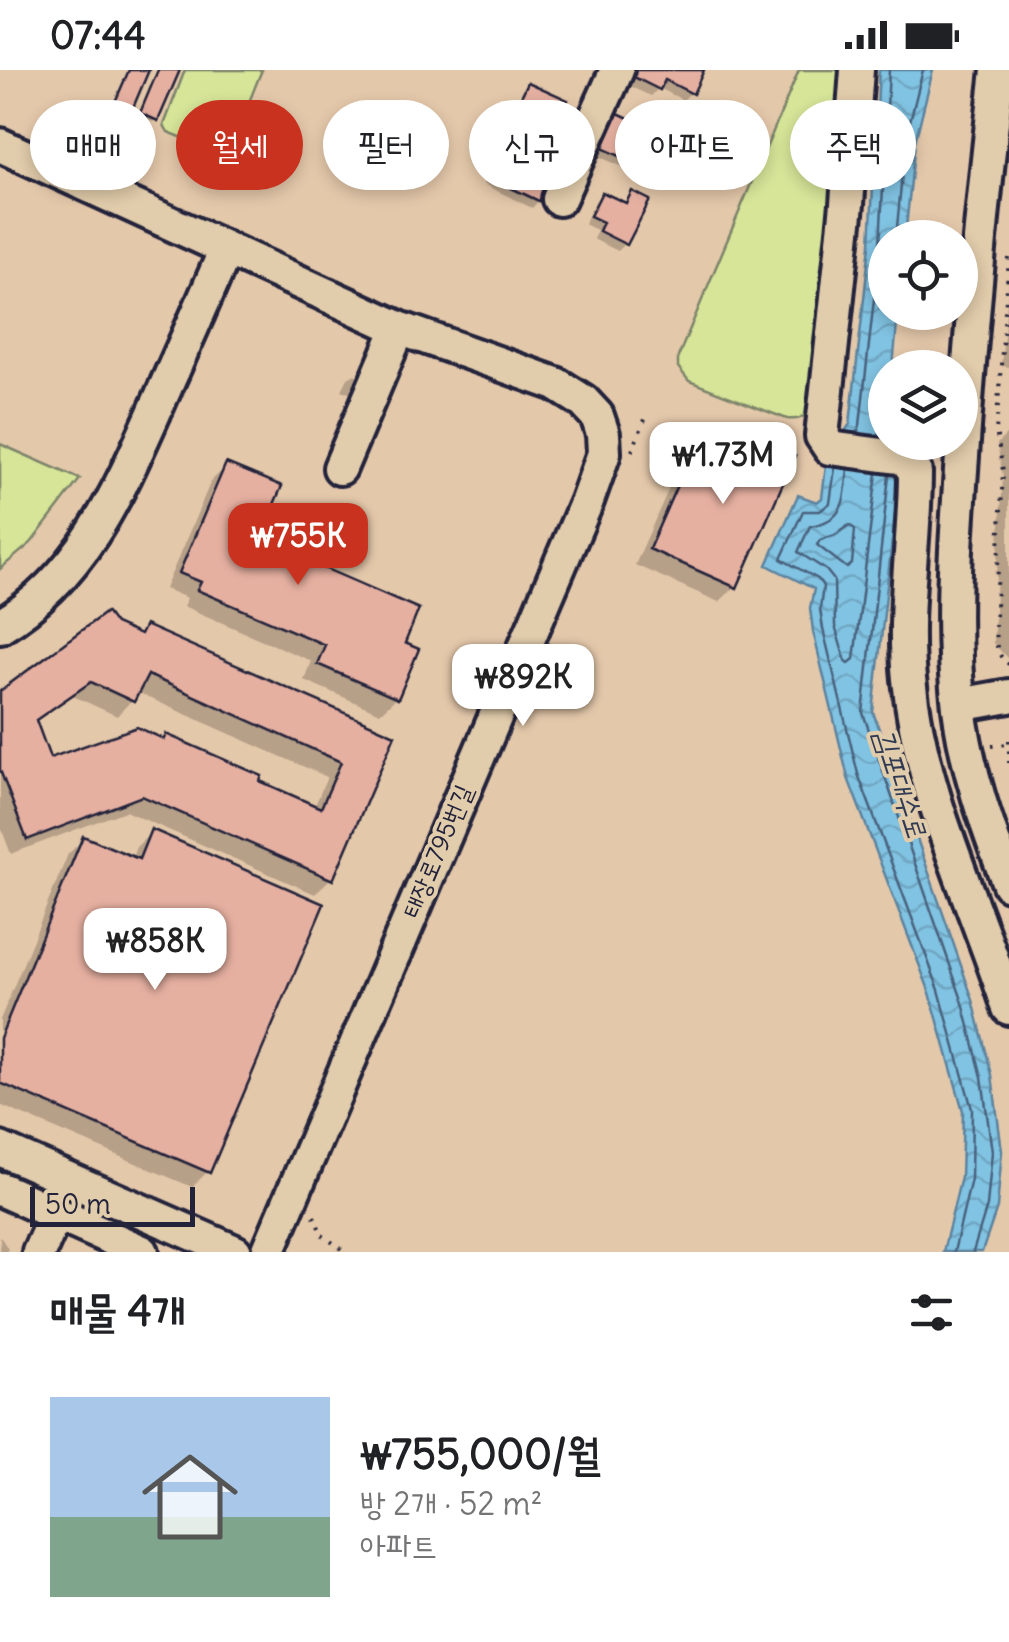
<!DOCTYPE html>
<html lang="ko">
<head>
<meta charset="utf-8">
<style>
	body { margin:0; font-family:Delius,"Poor Story",sans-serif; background:#f2f2f2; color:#202124; height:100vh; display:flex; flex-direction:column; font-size:38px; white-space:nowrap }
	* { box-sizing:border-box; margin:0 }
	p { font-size:32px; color:#757577 }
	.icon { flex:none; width:55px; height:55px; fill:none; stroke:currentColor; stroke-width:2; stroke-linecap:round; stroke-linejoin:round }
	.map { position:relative; height:1182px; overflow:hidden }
	.sheet { display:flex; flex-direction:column; background:#fff; flex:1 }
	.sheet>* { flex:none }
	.guide { position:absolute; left:30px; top:30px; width:950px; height:90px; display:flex; gap:20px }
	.fabs { position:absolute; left:868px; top:150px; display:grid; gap:20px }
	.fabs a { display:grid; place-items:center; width:110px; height:110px; border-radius:50%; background:#fff; box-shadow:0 5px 15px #0003; font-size:50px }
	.scale { position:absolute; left:30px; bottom:25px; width:165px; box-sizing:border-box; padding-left:10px; border:5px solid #22223b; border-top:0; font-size:28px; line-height:35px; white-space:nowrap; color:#22223b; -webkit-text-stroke:8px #e1ccab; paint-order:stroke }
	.price { position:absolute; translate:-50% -85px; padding:0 22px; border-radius:20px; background:#fff; color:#222; font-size:32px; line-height:65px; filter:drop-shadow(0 2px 5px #0008) }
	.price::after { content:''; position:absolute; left:50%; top:60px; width:30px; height:22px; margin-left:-15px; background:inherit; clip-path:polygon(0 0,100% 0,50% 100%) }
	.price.selected { background:#c8321e; color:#fff }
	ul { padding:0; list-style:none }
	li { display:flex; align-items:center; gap:30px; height:250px; padding:0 50px }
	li+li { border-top:2px solid #e0e0e0 }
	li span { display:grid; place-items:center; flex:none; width:280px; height:200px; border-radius:0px; color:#555 }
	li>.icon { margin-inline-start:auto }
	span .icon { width:120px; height:120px; fill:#fffc; stroke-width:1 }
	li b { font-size:42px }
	h2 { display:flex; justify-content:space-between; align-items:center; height:120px; padding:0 50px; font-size:42px }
	.tag { padding:0 35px; border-radius:45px; background:#fff; box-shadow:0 5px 15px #0003; font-size:35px; line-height:90px }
	.tag.selected { background:#c8321e; color:#fff }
	.status { display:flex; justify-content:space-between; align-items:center; height:70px; padding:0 50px; background:#fff; direction:ltr }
	.status svg { height:28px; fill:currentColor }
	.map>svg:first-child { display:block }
</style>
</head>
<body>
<div class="status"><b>07:44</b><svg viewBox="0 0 49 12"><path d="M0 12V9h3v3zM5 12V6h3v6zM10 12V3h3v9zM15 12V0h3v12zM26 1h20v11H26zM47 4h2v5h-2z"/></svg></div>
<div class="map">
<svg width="1009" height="1182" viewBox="0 0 1009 1182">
	<defs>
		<pattern id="water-waves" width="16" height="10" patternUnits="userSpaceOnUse" patternTransform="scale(2.5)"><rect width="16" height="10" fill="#81c3e2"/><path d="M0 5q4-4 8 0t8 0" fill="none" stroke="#6fa7c3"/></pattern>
	</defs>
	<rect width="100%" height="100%" fill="#e4c8aa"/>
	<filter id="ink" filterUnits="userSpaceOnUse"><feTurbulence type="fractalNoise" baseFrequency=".01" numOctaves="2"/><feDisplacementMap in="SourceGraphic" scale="20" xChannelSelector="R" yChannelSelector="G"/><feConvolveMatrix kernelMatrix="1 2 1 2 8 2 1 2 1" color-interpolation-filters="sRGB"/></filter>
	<g filter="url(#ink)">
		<path fill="#d6e598" stroke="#7c846a" stroke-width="2.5" d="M185 0H262C252 22 238 69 219 82L168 62 164 55Z
			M799 0H839L842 11 837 91 809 339C803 349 798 350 787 349L689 311 678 297V287Z
			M0 374 80 409 31 473 0 499Z"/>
		<path fill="url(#water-waves)" stroke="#5b839f" stroke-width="2.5" d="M879 0H933L915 72 905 167 885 168V242L898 243 893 297 885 298V372L901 389 873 642 973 930 992 1005 1002 1081 997 1138 982 1182H943L961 1107 963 1041 930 923 848 708 813 561 810 538 814 519 767 495 798 425 817 432 822 428 827 387 850 354 870 175Z"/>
		<path fill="#0003" fill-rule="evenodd" d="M129 0H147L127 41 114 35Z
			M158 0H177L153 52 138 46Z
			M633 0H701L691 22 683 30 659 18 651 26 626 14Z
			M528 15 553 57 545 64 509 48 521 23Z
			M619 46 640 95 633 102 596 85 611 53Z
			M506 74 526 94 539 130 532 138 483 114 499 82Z
			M632 124 625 174 618 181 593 169 597 160 584 154 595 132 603 125 623 135Z
			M1009 211V297L1001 296Z
			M355 304 359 308 354 321 351 324 342 320 348 308Z
			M732 361 735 517 719 532 635 495 677 400 692 384 710 392 717 376Z
			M1009 362V590L993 573 1003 406 997 374Z
			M227 396 256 470 248 478 263 484 270 477 401 574 396 628 380 643 304 610 311 591 183 536 187 528 165 519 211 411Z
			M113 556 137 566 145 558 392 666 331 808 315 824 125 741 11 784 0 755V624ZM138 623 327 707 314 738 257 712 48 692 34 653 73 626 117 646Z
			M152 762 208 1101 192 1117 0 1035V950L68 784 84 769 132 788 136 777Z
			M0 1166 8 1179 6 1182H0Z"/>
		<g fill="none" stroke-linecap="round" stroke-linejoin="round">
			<path stroke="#48627e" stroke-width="2.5" d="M896 168 905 71 923 0
				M857 363 860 355 880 175 889 0
				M835 398 830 433 820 441H803L781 489 818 509 823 516 820 539 823 559 858 704 939 920 972 1039 971 1109 954 1182
				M848 399C844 431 846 450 810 456L798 482 826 500 834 510 835 556 845 590 849 593 854 589 877 403
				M889 405 863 643 963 933 982 1007 992 1082 987 1136 973 1182
				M849 455 855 459 852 494 847 498 817 475 820 470 835 465Z"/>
		</g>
		<path fill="#e6b0a1" stroke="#22223b" stroke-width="2.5" fill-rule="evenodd" d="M129 0H149L132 40 115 32Z
			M158 0H180L158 51 140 43Z
			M635 0H704L693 24 665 10 660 20 632 6Z
			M528 12 568 30 555 58 515 40Z
			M618 43 633 50 629 61 654 72 642 96 602 78Z
			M505 71 533 85 529 93 537 97 533 104 550 112 541 132 488 107Z
			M632 121 650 130 627 175 599 161 603 152 590 146 602 122 626 133Z
			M732 358 795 386 737 518 649 479 692 381 717 392Z
			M226 393 282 416 258 471 251 469 249 476 266 483 269 474 419 539 405 573 419 579 398 629 317 594 325 575 197 520 201 512 179 503Z
			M106 542 115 554 140 565 145 555 395 665 333 810 142 726 27 770 0 700V621ZM148 605 341 692 321 738 260 711 262 706 166 664 164 669 137 657 50 688 36 650 91 612 134 632Z
			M151 759 324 834 210 1103 0 1013V968L83 766 139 789Z"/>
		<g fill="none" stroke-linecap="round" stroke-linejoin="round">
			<g stroke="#22223b" stroke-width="40">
				<path id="minor" d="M857 0 847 134 822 366 830 378 905 388 915 402C915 471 902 539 909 609 920 723 974 830 1009 938
					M998 0C984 119 973 237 964 357 958 449 948 546 959 638 967 700 987 756 1009 814
					M0 75 399 258 556 314 583 331 597 346 603 364 604 383 587 431 268 1182
					M559 129 617 0
					M340 398 399 258
					M0 556C84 506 120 419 158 334 181 282 204 231 226 179
					M959 635 1009 626
					M0 1079 235 1182
					M0 1119 142 1182
					M39 1182 56 1144"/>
			</g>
			<path stroke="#22223b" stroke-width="4" stroke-dasharray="2.5 8" stroke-linecap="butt" d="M1009 188 996 361 1003 401 995 556C996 572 995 585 1009 594
				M632 381 646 347
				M1009 670V693
				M992 676 1007 674
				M314 1146 322 1165 346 1182"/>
			<use href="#minor" stroke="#e1ccab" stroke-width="32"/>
		</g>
	</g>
	<g text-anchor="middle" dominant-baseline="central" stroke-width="8" stroke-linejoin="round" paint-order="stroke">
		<g font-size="25" fill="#22223b" stroke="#e1ccab">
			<text transform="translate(437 781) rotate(-67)">태장로795번길</text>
		</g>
		<g font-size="28" font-style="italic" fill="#303a54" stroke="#e1ccab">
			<text transform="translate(901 713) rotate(72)">김포대수로</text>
		</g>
	</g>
</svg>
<div class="fabs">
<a><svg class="icon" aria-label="locate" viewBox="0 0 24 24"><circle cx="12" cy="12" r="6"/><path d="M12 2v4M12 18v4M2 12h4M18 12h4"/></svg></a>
<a><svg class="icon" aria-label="layers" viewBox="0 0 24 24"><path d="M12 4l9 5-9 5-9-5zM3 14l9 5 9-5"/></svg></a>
</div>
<div class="scale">50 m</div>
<b class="price" style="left:723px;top:437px">₩1.73M</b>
<b class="price selected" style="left:298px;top:518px">₩755K</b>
<b class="price" style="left:523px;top:659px">₩892K</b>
<b class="price" style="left:155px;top:923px">₩858K</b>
<div class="guide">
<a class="tag">매매</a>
<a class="tag selected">월세</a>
<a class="tag">필터</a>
<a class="tag">신규</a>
<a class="tag">아파트</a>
<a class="tag">주택</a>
</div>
</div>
<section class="sheet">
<h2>매물 4개<svg class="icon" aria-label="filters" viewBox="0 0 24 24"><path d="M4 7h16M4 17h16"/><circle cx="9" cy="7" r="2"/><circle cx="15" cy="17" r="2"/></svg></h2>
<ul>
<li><span style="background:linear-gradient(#a9c7e8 60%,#7fa58c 0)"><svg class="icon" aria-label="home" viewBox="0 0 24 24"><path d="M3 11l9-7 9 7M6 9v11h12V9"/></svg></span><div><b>₩755,000/월</b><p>방 2개 · 52 m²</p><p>아파트</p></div></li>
</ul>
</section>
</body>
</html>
